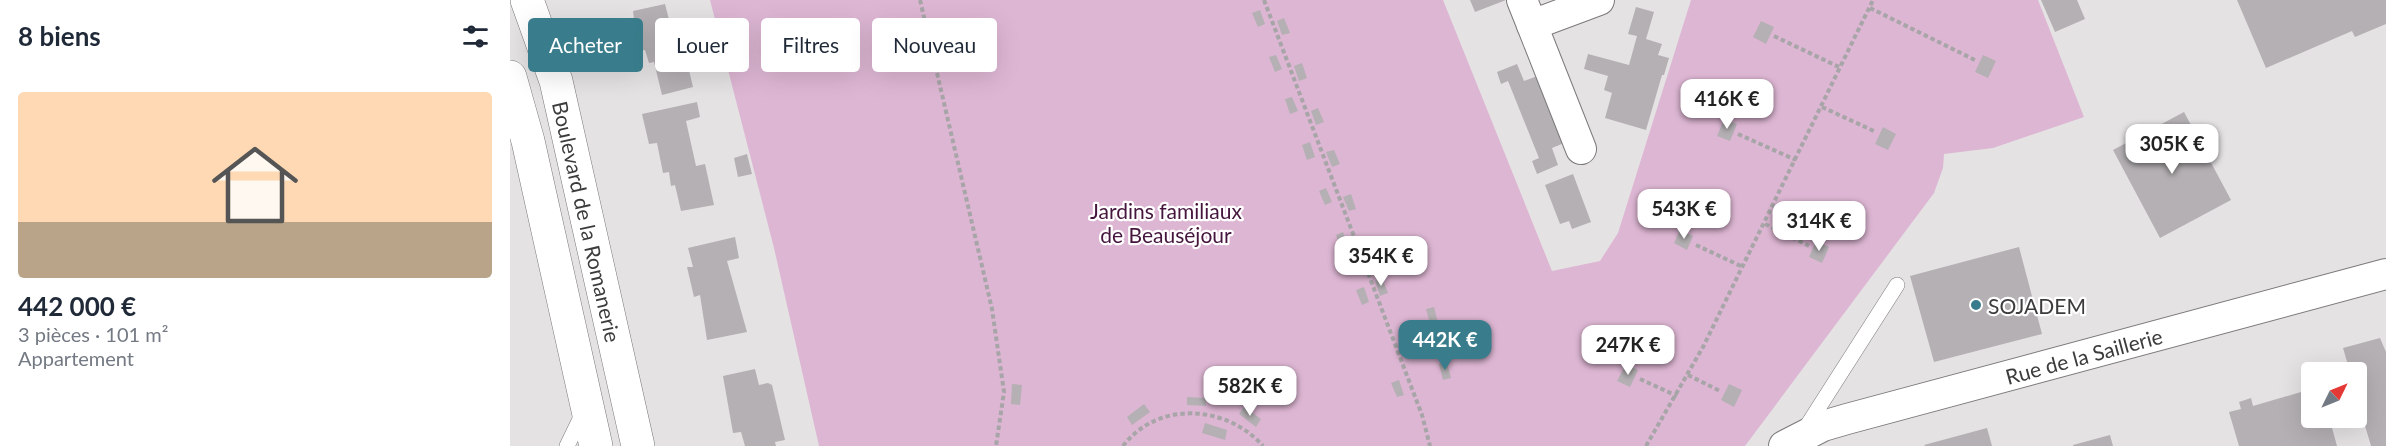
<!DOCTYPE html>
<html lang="fr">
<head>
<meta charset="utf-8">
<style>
	body { margin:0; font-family:Lato,sans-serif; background:#f6f6f7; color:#1f2937; height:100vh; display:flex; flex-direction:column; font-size:22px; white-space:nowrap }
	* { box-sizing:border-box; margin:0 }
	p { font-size:20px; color:#747a83 }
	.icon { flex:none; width:33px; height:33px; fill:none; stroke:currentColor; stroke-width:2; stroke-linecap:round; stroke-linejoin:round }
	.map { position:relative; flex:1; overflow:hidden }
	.panel { display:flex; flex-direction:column; background:#fff; width:510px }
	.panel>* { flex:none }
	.banner { position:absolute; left:18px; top:18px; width:570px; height:54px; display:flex; gap:12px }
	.needle { width:39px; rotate:47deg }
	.controls { position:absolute; left:1791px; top:362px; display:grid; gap:12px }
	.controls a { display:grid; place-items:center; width:66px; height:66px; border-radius:6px; background:#fff; box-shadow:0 6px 24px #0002; font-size:30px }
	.price { position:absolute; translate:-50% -51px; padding:0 14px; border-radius:12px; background:#fff; color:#222; font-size:20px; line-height:39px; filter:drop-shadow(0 2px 3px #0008) }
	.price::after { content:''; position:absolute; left:50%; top:36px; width:18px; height:14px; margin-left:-9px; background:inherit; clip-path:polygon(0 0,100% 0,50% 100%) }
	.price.active { background:#397d8c; color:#fff }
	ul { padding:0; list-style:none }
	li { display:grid; align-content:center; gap:12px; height:318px; padding:0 18px }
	li span { display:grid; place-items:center; height:186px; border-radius:6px; color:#555 }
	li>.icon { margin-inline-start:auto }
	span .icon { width:108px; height:108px; fill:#fffc; stroke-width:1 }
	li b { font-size:26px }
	h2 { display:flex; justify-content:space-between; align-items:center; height:72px; padding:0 18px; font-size:26px }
	.tag { padding:0 21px; border-radius:6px; background:#fff; box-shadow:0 6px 24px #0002; font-size:21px; line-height:54px }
	.tag.active { background:#397d8c; color:#fff }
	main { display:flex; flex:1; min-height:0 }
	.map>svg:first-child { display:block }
</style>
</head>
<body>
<main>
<section class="panel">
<h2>8 biens<svg class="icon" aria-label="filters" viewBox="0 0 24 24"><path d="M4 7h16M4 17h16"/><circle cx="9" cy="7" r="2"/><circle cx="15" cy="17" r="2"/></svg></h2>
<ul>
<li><span style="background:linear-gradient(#ffd9b3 70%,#b9a48a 0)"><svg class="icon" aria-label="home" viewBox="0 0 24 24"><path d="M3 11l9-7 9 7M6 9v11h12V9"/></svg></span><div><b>442 000 €</b><p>3 pièces · 101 m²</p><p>Appartement</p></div></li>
</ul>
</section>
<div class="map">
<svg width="1876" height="446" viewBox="0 0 1876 446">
	<rect width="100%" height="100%" fill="#e5e2e4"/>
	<path fill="#ddb6d3" d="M200 0H933L1042 271 1090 261 1108 233 1181 0H1528L1574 117 1483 148 1434 154 1433 168 1424 193 1235 446H309L264 248Z"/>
	<path fill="#b4b0b3" d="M960 0H996L965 12Z
		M1531 0H1567L1575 19 1545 32Z
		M1727 0H1876V24L1845 37 1842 31 1756 68Z
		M155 4 165 43 184 39 190 64 178 66 183 87 152 95 144 62 139 63 135 50 128 51 123 11Z
		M1126 7 1144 12 1136 39 1152 44 1148 55 1159 58 1154 75H1152L1136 130 1095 118 1102 93 1094 90 1098 76 1074 69 1078 54 1119 65 1127 36 1118 34Z
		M750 10 755 24 748 27 742 13Z
		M774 18 780 33 772 35 767 21Z
		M1251 21 1264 27 1256 44 1243 37Z
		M766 55 772 69 765 72 759 57Z
		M1473 55 1486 61 1478 78 1465 72Z
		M792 63 797 78 789 81 784 66Z
		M1007 64 1014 81 1033 74 1059 141 1042 148 1048 165 1027 174 1022 161 1029 158 998 81 991 84 987 72Z
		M782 97 788 111 780 114 775 99Z
		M187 102 190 117 176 121 186 166 195 164 204 205 171 211 165 185 161 186 159 172 153 173 147 143 139 144 132 114Z
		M808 108 814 122 806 125 801 111Z
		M1674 112 1721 200 1650 238 1603 150Z
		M1214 119 1227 124 1220 141 1207 136Z
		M1373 127 1386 134 1378 150 1365 144Z
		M800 142 805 157 797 160 792 145Z
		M824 150 830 164 822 167 816 152Z
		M237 154 242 174 228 177 224 158Z
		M1063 174 1081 222 1062 229 1059 221 1050 224 1035 185Z
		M816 188 822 202 815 205 809 191Z
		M841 194 846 209 839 211 833 197Z
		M1170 230 1183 236 1177 250 1164 243Z
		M833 232 839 247 831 250 826 235Z
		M225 237 229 258 217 261 237 332 197 340 190 295 184 297 177 267H183L178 248Z
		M858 239 863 254 856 257 850 242Z
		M1306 241 1319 247 1312 263 1299 257Z
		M1509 247 1532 334 1424 362 1400 276Z
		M872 278 878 293 870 296 865 281Z
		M854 287 859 302 852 305 846 290Z
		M924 307 928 323 920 324 916 309Z
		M1870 338 1876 352V446H1861L1846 395V372H1840L1833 348Z
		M937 363 941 378 933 380 929 364Z
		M1116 364 1128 370 1120 387 1107 381Z
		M245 369 249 385 258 383 262 385 275 440 265 442 266 446H235L231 432 223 433 213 376Z
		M889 380 894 395 887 397 881 383Z
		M502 384 512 385 510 405 501 404Z
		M1219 384 1232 390 1224 407 1211 400Z
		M1791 392 1792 396 1802 394V417H1819L1827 446H1729L1719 412 1731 409 1729 402 1741 398 1743 406Z
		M677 397 696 398V406L677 405Z
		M634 404 640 412 622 425 617 417Z
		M734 407 751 419 746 427 729 414Z
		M695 423 717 430 715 440 692 433Z
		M1477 428 1482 446H1415L1414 445Z
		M1600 435 1603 446H1563V445Z"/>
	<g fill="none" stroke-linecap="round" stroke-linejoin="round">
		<g stroke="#7c797b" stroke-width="16">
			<path id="service" d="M1295 429 1387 285
				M57 446 74 411"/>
		</g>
		<g stroke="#7c797b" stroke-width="32">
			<g id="minor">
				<path d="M1012 0 1022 25 1089 0"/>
				<path d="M1022 25 1071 149"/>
				<path id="s1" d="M1274 446 1313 426 1337 419 1876 274"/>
			</g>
		</g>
		<g stroke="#7c797b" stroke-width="34">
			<g id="tertiary">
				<path id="s2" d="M17 0 46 81 128 446"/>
				<path d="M0 77 18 141 86 446"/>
			</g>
		</g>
		<path stroke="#a7a5a7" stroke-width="4" stroke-dasharray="4.5 3" stroke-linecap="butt" d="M410 0 482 309 494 392 486 446
			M754 0 912 415 920 446
			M1360 8 1465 60
			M1264 36 1331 68
			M1312 107 1366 132
			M1228 134 1286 160
			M1255 224 1299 246
			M1186 245 1233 267
			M1178 375 1210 391
			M1130 379 1167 396
			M613 446C648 400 717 405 753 446
			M1136 446 1193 347 1363 0"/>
		<use href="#service" stroke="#fff" stroke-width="15"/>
		<use href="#minor" stroke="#fff" stroke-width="30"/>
		<use href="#tertiary" stroke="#fff" stroke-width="33"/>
	</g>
	<circle fill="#397d8c" stroke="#fff" stroke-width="2" cx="1466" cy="305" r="6"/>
	<g text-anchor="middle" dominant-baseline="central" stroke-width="4.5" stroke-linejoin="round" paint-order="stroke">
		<g font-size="21" fill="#46153d" stroke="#fff">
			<text x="656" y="210">Jardins familiaux<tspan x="656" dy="24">de Beauséjour</tspan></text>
		</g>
		<g font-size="21" fill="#3d3c3d" stroke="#fff">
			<text stroke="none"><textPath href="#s2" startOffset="230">Boulevard de la Romanerie</textPath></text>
			<text stroke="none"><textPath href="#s1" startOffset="314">Rue de la Saillerie</textPath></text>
		</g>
		<g font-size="21" fill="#3d3c3d" stroke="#fff" text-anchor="start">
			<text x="1478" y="305">SOJADEM</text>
		</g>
	</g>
</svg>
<div class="controls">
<a><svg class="needle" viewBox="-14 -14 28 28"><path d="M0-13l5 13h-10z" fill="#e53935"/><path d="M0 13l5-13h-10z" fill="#747a83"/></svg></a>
</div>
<b class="price" style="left:1217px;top:130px">416K €</b>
<b class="price" style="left:1662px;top:175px">305K €</b>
<b class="price" style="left:1174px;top:240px">543K €</b>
<b class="price" style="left:1309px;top:252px">314K €</b>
<b class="price" style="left:871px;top:287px">354K €</b>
<b class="price active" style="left:935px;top:371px">442K €</b>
<b class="price" style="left:1118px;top:376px">247K €</b>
<b class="price" style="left:740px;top:417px">582K €</b>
<div class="banner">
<a class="tag active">Acheter</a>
<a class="tag">Louer</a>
<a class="tag">Filtres</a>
<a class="tag">Nouveau</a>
</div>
</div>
</main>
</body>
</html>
